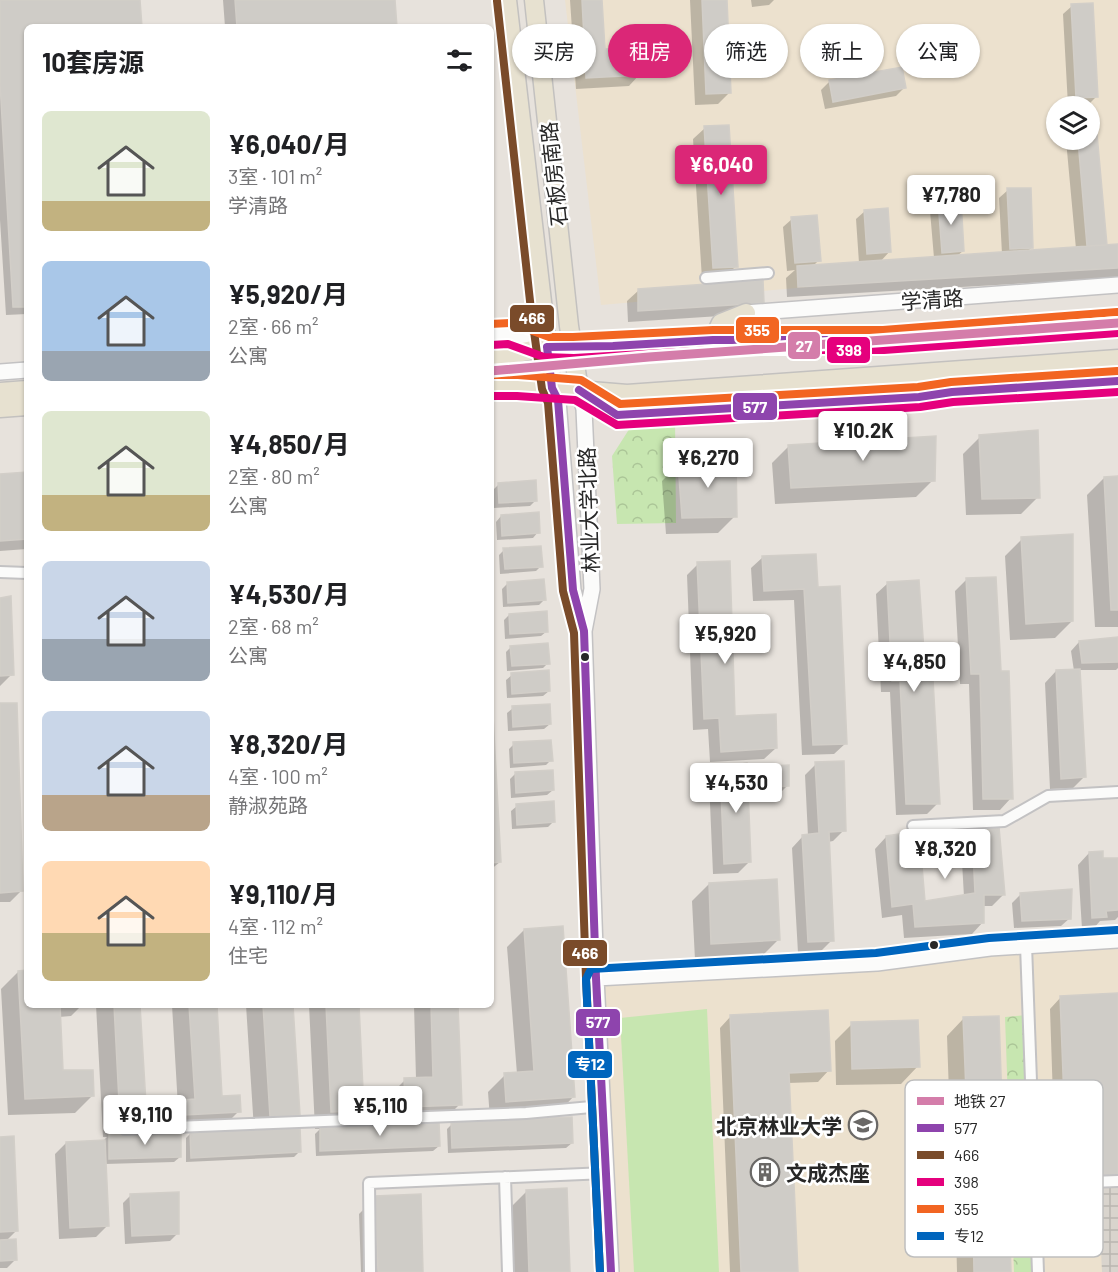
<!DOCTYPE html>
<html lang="zh">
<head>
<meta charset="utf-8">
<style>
	body { margin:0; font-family:Barlow,"Noto Sans SC",sans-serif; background:#f2f2f2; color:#202124; height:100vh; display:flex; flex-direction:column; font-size:22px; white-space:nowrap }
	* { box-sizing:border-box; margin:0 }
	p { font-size:20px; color:#757577 }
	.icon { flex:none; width:33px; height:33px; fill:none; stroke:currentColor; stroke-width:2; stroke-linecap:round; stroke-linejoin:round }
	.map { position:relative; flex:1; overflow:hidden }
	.panel { position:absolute; left:24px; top:24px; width:470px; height:984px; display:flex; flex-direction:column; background:#fff; border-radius:9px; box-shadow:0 2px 4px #0004 }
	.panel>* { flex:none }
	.banner { position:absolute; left:512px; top:24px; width:516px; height:54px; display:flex; gap:12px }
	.fabs { position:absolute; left:1046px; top:96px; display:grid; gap:12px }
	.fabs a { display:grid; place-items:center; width:54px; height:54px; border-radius:50%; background:#fff; box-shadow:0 2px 4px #0004; font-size:30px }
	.price { position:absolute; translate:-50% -51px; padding:0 14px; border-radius:6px; background:#fff; color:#222; font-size:20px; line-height:39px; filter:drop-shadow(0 2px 3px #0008) }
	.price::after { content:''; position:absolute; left:50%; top:36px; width:18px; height:14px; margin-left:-9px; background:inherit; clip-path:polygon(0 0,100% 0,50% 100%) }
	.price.current { background:#db2777; color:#fff }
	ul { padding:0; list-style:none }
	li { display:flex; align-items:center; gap:18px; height:150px; padding:0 18px }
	li span { display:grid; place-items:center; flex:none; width:168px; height:120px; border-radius:9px; color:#555 }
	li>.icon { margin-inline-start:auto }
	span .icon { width:72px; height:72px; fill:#fffc; stroke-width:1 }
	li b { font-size:26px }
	h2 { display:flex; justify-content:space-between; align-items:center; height:72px; padding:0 18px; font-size:26px }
	.tag { padding:0 21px; border-radius:27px; background:#fff; box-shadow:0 2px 4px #0004; font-size:21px; line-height:54px }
	.tag.current { background:#db2777; color:#fff }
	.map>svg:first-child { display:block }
</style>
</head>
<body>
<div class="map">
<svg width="1118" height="1272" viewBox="0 0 1118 1272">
	<defs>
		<pattern id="forest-crowns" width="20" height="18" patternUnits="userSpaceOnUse" patternTransform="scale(1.5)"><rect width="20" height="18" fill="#c7e6b0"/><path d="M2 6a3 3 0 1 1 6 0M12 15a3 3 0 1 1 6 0" fill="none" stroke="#abc597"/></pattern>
		<pattern id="plaza-grid" width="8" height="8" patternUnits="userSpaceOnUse" patternTransform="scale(1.5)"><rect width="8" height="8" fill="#d9d4cd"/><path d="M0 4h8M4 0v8" fill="none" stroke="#bab6b0"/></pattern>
	</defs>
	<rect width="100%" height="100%" fill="#e7e2dc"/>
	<path fill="#ece1ce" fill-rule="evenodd" d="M565 0H1118V260L601 305ZM1056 106H1089V140H1056Z
		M1118 946V1272H618L596 978Z"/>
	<path fill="#c7e6b0" d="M707 1009 719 1272H634L620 1018Z"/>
	<path fill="url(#forest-crowns)" d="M675 416 676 523 617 524 612 456 635 420Z
		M1027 1015 1035 1272H1014L1005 1017Z"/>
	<path fill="url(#plaza-grid)" d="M1118 1183V1272H1102L1098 1184Z"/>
	<path fill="#0003" d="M0 0H139L141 27H27V314L6 315 0 220Z
		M223 0H394L395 27H225Z
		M570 0H600L603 50 640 74 629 86 576 89Z
		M690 0H725L730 92 718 104 695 105Z
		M751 0H774L769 5 752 7Z
		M1072 6 1097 96 1089 104 1068 106 1063 14Z
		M830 81 904 88 896 96 825 109 821 90Z
		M1089 125 1106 246 1118 245V278L787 297 786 278 795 270 787 271 783 227 792 219 819 260 813 266 859 263 856 219 865 211 890 251 880 262 934 258 930 211 939 203 963 251 957 256 1002 254 999 198 1008 190 1032 247 1027 252 1076 249 1066 140H1089Z
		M705 128 736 266 725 277 702 279 693 139Z
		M639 290 762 303 751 314 628 322 627 301Z
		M980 437 1038 497 1021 514 966 515 963 454Z
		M789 446 933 480 916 497 775 504 772 463Z
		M679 464 735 516 718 533 666 534 662 481Z
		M27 474V549L0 551V475Z
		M1104 478H1118V627H1095L1087 495Z
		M499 484 536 500 530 506 494 508 493 490Z
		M501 516 538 532 533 538 497 540 496 522Z
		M1022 539 1072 621 1055 638 1010 640 1005 556Z
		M504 550 541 566 536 571 500 574 499 555Z
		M763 557 817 589 846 743 834 754 802 755 794 600 753 601 751 568Z
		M698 564 734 718 776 748 764 759 710 762 708 729 693 730 687 575Z
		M967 579 999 673 1011 798 1000 810H973L969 684H960L955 591Z
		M888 583 924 681 938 803 927 814 896 815 890 692H881L876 594Z
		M507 584 544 600 539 605 503 607 502 589Z
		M0 599 12 674 0 686Z
		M509 615 547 631 541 636 505 639 504 620Z
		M1118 639V668L1116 670H1078L1084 777 1073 788 1050 789 1045 683 1056 671H1074L1071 651 1079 642Z
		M511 647 548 663 543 668 507 671 506 652Z
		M512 675 549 691 543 696 507 698 506 680Z
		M490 688 500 862 490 870Z
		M0 705 22 890 10 902H0Z
		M513 708 550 724 544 729 508 731 507 713Z
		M514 744 551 760 546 765 510 768 509 749Z
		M816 764 844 830 833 841 828 842 832 940 821 951 798 953 792 848 803 836H808L805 775Z
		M721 769 750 861 738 873 713 874 709 780Z
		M754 769 788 785 782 791 751 792 749 774Z
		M515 774 553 790 547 795 511 798 510 779Z
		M517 806 554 821 548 827 512 829 511 811Z
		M973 833 1003 895 992 906H983V922L972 934 904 938 902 915 882 918 875 849 886 837 924 903 964 897 961 844Z
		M1089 853 1102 860 1118 859V917L1115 920 1100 921 1094 928 1082 929 1078 865Z
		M709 884 778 940 761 957 695 960 692 901Z
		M1020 895 1070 918 1061 926 1014 928 1012 903Z
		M524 930 574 1096 557 1114 490 1119 488 1092 505 1075 517 1074 507 947Z
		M18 972H27V1005H82L71 1016 59 1017 62 1071 92 1096 75 1113 8 1115 1 989Z
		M1118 995V1186L1056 1189 1050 1009 1061 997Z
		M96 1005H138L145 1120 130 1135 168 1134 167 1118 178 1107 172 1005H215L221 1098 239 1111 222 1128 254 1130 246 1005H292L298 1114 283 1129 299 1152 294 1157 186 1162V1138L194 1130 179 1131 180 1157 174 1162 105 1164 107 1226 96 1237 59 1239 55 1154 66 1143 103 1141 107 1137H103Z
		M309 1005H358L362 1110 345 1128 389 1126 388 1097 405 1080 416 1079 414 1005H457L460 1104 443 1121 438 1122 439 1146 433 1151 316 1156 315 1134 320 1129H315Z
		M731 1016 829 1070 818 1082 788 1083 796 1272H730L720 1028Z
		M964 1018 1004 1191 987 1208 953 1210 947 1036Z
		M852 1024 918 1066 901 1084 836 1085 835 1041Z
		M452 1124 572 1143 566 1148 448 1153 447 1129Z
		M0 1138 17 1230 6 1241 15 1260 7 1268H0Z
		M527 1191 569 1272H512L510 1208Z
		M131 1195 178 1233 170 1241 125 1244 123 1203Z
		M376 1197 422 1272H361L359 1214Z
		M973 1215 1009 1272H957L956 1232Z"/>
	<path fill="#cfccc7" stroke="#d2cec8" stroke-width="1.5" d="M0 0H140L142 27H27V307H13L0 83Z
		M235 0H395L397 27H237Z
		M582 0H602L605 49 640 47 642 75 586 78Z
		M702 0H727L731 93 706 94Z
		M1093 3 1098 97 1076 98 1071 4Z
		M902 67 906 88 833 102 829 80Z
		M1089 123H1096L1107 245 1087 246 1078 140H1089Z
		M729 125 738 267 713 268 704 126Z
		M1007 188H1031L1033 248 1010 249Z
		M961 200 964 251 942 253 938 201Z
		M888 208 891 252 867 254 864 210Z
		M817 215 821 261 795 263 791 217Z
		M1118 244V268L798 287 797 266Z
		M763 280 764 303 638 311V289Z
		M1038 430 1040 498 982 499 979 435Z
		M936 436 935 481 791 488 788 445Z
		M736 459 737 517 682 518 678 463Z
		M27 472V539L0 541V474Z
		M1118 476V610H1111L1104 477Z
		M536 480 537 501 499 503 498 483Z
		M539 512 540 533 502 536 501 515Z
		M1073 534V621L1026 624 1021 537Z
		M541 546 543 567 505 569 503 548Z
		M816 554 818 587 840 586 847 744 813 745 804 589 764 591 762 556Z
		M730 561 735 716 776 714 777 748 721 752 719 718 704 719 697 562Z
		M996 577 1001 671H1009L1013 799H983L980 674H971L966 578Z
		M544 579 546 600 508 603 507 582Z
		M919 580 926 680 933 679 940 804H906L900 681H892L887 582Z
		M11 596 14 675 0 676V598Z
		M547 611 548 632 510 634 509 614Z
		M1118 637V662L1082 663 1079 641Z
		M548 643 550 664 512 666 510 646Z
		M490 661 501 862 490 863Z
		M1080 669 1086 777 1061 779 1056 670Z
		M549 670 550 691 512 694 511 673Z
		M0 703H17L23 891 0 893Z
		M550 704 551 724 513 727 512 706Z
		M551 740 553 761 514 763 513 742Z
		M844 761 846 831 829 832 834 941 808 942 802 835 819 833 815 762Z
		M747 763 751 862 724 864 720 767Z
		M789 765V786L755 788 754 767Z
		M553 770 554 790 516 793 515 772Z
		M554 801 555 822 517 825 516 804Z
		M999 827 1005 895H984V923L915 927 913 904 892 907 886 836 919 831 925 901 975 893 972 831Z
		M1103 851V858H1118V910L1106 911 1107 917 1092 918 1089 852Z
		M777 879 780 940 711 944 709 883Z
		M1072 889 1071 919 1022 921 1020 893Z
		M563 926 575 1097 506 1102 504 1073 534 1071 524 929Z
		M27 970V1005H60L63 1070H93L94 1096 25 1099 18 971Z
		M1118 993V1176L1067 1178 1060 996Z
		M114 1005H140L147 1120 120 1121Z
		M189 1005H217L222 1096 240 1095 241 1112 184 1115 183 1100 195 1099Z
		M263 1005H293L300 1115 270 1117Z
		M326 1005H359L364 1111 331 1112Z
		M431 1005H458L462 1105 405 1107 404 1078 433 1077Z
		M828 1010 831 1071 789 1073 798 1272H741L730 1015Z
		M999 1016 1005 1192 970 1193 963 1017Z
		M918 1020 920 1067 852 1069 851 1022Z
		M572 1117 573 1143 452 1148 451 1122Z
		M439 1122 440 1146 320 1151V1127Z
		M300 1127 301 1152 191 1158 190 1131Z
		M181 1132V1157L109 1159V1134Z
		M14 1136 18 1231 0 1232V1137Z
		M105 1140 109 1226 70 1228 66 1142Z
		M567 1188 570 1272H529L526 1190Z
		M179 1192V1234L132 1236 130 1194Z
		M421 1194 423 1272H378L375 1196Z
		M1009 1213 1011 1272H974L973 1214Z
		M16 1239 17 1260 0 1261V1240Z"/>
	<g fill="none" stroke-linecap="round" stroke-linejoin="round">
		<g stroke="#c3c2c3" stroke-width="14">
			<path id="street" d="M706 278 768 273
				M0 572 27 573
				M913 826 1004 821 1048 796 1118 792
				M1026 945 1038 1272
				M125 1129 526 1113 602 1106
				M505 1177 508 1272
				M1036 1184 1118 1181
				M370 1272 369 1183 606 1173"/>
		</g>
		<g stroke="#c3c2c3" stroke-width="18">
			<path id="secondary" d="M746 313 1118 285
				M490 335 509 333 547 347
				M0 372 27 370
				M552 388 558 400 573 590 583 628
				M579 390 584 409 592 589 584 631 596 978 611 1272
				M579 390 617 415 919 397 952 392 1118 381
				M596 978 877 963 990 948 1118 940"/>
		</g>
		<g stroke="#c3c1bf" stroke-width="21">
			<path id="primary" d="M507 0 552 388
				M534 0 569 326 579 390
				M713 340 721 323 746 313
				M490 356 513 354 547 347 613 346 713 340H883L1118 322
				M490 386 517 385 627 394 1118 359
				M0 392 27 390
				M0 408 27 406"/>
		</g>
		<use href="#street" stroke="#fbfbfa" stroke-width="10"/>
		<use href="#secondary" stroke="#fbfbfa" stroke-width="15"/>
		<use href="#primary" stroke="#e7e1d0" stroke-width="18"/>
		<g stroke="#fff" stroke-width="12">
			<path id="bus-1" d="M579 390 617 415 919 397 952 392 1118 381
				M611 1272 596 978 584 631 573 590 558 400 552 388 547 347 613 346 713 340H883L1118 322"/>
		</g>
		<g stroke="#fff" stroke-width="12">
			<path id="bus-2" d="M497 1 531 310 542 389 548 403 563 591 574 633 586 978 600 1272"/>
		</g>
		<g stroke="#fff" stroke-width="12">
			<path id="bus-3" d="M491 345 508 344 544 357 574 358 713 350H884L1118 333
				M490 396H517L575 400 617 425 920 407 953 402 1118 392"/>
		</g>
		<g stroke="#fff" stroke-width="12">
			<path id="bus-4" d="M490 324 511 323 549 337H573L713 330H883L1117 312
				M490 375H518L581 380 620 404 918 387 951 382 1117 371"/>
		</g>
		<g stroke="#fff" stroke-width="12">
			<path id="bus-5" d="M600 1272 586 979 591 969 876 953 989 938 1117 930"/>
		</g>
		<use href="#bus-1" stroke="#8e44ad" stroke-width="8"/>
		<use href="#bus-2" stroke="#7a4b2a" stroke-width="8"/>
		<use href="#bus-3" stroke="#e5007d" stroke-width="8"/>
		<use href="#bus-4" stroke="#f26522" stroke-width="8"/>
		<use href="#bus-5" stroke="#0065bd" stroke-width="8"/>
		<g stroke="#fff" stroke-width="14">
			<path id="metro-1" d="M490 371 649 357 1118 323"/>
		</g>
		<use href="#metro-1" stroke="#d47daa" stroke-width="9"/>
	</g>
	<defs>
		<g id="university-ring" transform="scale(1.5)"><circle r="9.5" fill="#fff" stroke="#6a6866" stroke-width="1.5"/><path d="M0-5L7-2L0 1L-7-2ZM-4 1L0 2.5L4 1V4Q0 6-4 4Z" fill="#6a6866"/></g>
		<g id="building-ring" transform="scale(1.5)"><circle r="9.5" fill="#fff" stroke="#6a6866" stroke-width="1.5"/><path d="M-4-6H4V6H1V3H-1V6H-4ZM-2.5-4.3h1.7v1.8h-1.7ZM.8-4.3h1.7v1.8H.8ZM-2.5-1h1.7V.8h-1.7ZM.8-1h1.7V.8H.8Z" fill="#6a6866"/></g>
	</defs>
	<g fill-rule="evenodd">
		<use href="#university-ring" x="863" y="1125"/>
		<use href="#building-ring" x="765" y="1172"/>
	</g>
	<g fill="#272727" stroke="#fff" stroke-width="2">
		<circle cx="585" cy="657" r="5"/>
		<circle cx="934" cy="945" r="5"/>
	</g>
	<g text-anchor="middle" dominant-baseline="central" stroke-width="5" stroke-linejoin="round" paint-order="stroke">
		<g font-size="21" fill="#272727" stroke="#fff">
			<text transform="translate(553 174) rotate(-96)">石板房南路</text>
			<text transform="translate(932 299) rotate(-4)">学清路</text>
			<text transform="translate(588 510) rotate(-92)">林业大学北路</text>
		</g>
		<g font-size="21" font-weight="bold" fill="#272727" stroke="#fff" text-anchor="end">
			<text x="842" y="1125">北京林业大学</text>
			<text x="786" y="1172" text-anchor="start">文成杰座</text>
		</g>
	</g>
	<rect x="905" y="1080" width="198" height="177" rx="9" fill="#fff" stroke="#bebebe" stroke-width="1.5"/>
	<rect x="917" y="1097" width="27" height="8" fill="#d47daa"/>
	<rect x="917" y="1124" width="27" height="8" fill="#8e44ad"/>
	<rect x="917" y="1151" width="27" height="8" fill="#7a4b2a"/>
	<rect x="917" y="1178" width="27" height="8" fill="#e5007d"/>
	<rect x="917" y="1205" width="27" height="8" fill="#f26522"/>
	<rect x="917" y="1232" width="27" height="8" fill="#0065bd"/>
	<g font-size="16" fill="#272727">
		<text x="954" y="1107">地铁 27</text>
		<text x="954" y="1134">577</text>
		<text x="954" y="1161">466</text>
		<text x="954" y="1188">398</text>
		<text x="954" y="1215">355</text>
		<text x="954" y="1242">专12</text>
	</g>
	<g stroke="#fff" stroke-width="2">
		<rect x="509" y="304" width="46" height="29" rx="6" fill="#7a4b2a"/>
		<rect x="735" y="316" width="45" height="28" rx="6" fill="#f26522"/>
		<rect x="787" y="331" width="34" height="29" rx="6" fill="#d47daa"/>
		<rect x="826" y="336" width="45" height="28" rx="6" fill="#e5007d"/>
		<rect x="732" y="392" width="46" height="29" rx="6" fill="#8e44ad"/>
		<rect x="562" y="939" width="46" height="28" rx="6" fill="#7a4b2a"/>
		<rect x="575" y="1008" width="46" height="29" rx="6" fill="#8e44ad"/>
		<rect x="567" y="1050" width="46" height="29" rx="6" fill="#0065bd"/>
	</g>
	<g font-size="16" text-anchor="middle" font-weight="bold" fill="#fff">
		<text x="532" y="324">466</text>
		<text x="757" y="336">355</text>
		<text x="804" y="352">27</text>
		<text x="849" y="356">398</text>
		<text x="755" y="413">577</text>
		<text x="585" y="959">466</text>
		<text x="598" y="1028">577</text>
		<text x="590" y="1070">专12</text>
	</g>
</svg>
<div class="fabs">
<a><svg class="icon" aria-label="layers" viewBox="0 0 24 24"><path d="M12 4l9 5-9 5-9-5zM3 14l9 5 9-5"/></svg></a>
</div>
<b class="price current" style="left:721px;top:196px">¥6,040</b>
<b class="price" style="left:951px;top:226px">¥7,780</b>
<b class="price" style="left:863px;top:462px">¥10.2K</b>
<b class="price" style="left:708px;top:489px">¥6,270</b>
<b class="price" style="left:725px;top:665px">¥5,920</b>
<b class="price" style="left:914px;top:693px">¥4,850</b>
<b class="price" style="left:736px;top:814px">¥4,530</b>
<b class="price" style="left:945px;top:880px">¥8,320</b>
<b class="price" style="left:380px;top:1137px">¥5,110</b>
<b class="price" style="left:145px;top:1146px">¥9,110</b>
<div class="banner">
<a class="tag">买房</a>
<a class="tag current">租房</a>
<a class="tag">筛选</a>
<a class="tag">新上</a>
<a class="tag">公寓</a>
</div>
<section class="panel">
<h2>10套房源<svg class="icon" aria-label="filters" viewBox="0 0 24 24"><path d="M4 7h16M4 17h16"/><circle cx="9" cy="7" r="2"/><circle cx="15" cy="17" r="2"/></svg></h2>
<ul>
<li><span style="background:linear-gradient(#dfe7d0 75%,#c2b280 0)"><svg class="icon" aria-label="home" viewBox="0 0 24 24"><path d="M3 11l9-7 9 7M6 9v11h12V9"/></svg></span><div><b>¥6,040/月</b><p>3室 · 101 m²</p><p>学清路</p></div></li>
<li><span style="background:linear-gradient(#a9c7e8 75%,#9aa5b1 0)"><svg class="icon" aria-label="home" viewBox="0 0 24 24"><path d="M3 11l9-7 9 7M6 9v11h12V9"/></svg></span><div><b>¥5,920/月</b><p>2室 · 66 m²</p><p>公寓</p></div></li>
<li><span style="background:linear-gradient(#dfe7d0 70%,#c2b280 0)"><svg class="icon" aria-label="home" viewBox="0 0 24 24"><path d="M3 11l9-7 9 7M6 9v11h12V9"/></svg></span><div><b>¥4,850/月</b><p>2室 · 80 m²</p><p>公寓</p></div></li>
<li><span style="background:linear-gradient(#c9d6e8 65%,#9aa5b1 0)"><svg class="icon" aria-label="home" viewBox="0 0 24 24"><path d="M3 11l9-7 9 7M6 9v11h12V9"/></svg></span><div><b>¥4,530/月</b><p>2室 · 68 m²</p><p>公寓</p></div></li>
<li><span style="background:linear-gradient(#c9d6e8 70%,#b9a48a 0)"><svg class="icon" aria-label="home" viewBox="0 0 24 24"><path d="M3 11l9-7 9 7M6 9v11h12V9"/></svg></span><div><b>¥8,320/月</b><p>4室 · 100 m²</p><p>静淑苑路</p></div></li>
<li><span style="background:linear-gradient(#ffd9b3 60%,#c2b280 0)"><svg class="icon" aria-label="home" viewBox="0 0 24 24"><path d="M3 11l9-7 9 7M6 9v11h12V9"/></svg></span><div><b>¥9,110/月</b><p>4室 · 112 m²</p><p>住宅</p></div></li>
</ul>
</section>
</div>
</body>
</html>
